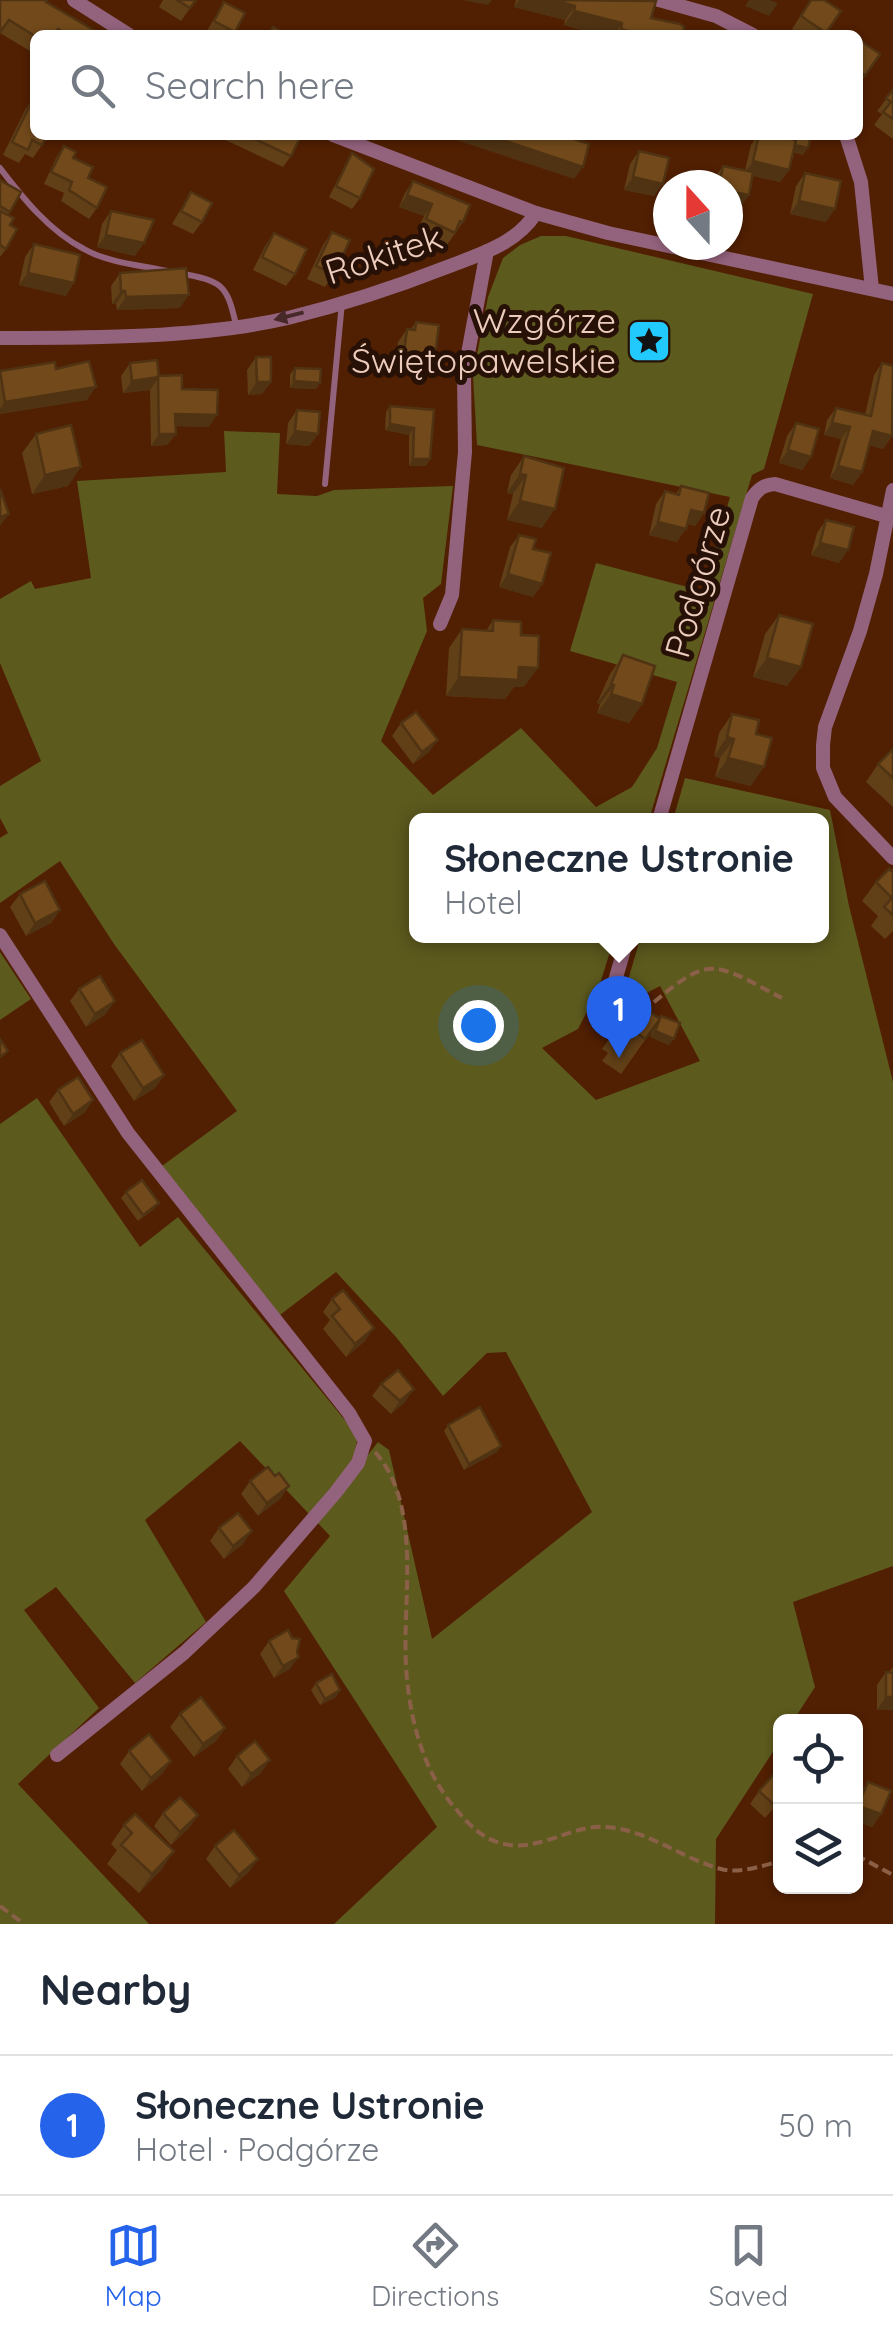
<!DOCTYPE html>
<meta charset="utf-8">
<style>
:root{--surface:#fff;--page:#f6f6f7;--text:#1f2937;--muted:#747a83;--line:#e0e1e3;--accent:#2563eb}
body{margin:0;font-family:Quicksand,sans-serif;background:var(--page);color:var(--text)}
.controls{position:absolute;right:30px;bottom:30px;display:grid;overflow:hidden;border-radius:15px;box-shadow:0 2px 8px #0004}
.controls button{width:90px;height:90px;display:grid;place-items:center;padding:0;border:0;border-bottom:2px solid var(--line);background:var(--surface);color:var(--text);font:50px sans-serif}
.compass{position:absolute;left:653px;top:170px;width:90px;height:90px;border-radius:50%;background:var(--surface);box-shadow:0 2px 8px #0004;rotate:339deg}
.you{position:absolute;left:478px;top:1025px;width:35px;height:35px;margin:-25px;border:8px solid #fff;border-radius:50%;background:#1a73e8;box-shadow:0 0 0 15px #1a73e833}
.badge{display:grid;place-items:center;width:65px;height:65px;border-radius:50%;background:var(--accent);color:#fff;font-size:32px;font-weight:700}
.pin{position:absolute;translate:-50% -82px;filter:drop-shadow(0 2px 5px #0008)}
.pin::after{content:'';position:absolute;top:52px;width:35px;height:30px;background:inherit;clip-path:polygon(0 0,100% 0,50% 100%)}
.popup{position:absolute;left:409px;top:813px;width:420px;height:130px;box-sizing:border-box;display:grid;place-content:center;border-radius:15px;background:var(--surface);filter:drop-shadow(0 2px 8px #0005);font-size:32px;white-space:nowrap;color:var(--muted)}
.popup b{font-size:38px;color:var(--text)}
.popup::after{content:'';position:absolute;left:50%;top:100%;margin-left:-20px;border:20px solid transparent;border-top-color:var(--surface)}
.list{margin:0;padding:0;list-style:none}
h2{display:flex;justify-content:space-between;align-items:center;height:130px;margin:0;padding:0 40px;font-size:42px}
h2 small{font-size:32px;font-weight:400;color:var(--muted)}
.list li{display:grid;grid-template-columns:65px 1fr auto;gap:30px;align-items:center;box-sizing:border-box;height:140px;padding:0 40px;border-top:2px solid var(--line)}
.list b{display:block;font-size:38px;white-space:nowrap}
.list p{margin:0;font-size:32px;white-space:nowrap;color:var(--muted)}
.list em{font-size:32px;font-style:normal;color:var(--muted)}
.icon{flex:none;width:55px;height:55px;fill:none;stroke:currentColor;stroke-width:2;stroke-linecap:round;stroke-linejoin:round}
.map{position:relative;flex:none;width:893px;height:1924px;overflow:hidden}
.search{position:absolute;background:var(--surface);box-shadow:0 2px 8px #0004;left:30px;right:30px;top:30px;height:110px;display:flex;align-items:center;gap:25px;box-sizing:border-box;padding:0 35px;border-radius:15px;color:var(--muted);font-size:38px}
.sheet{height:270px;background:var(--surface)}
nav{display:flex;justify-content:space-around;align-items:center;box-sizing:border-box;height:140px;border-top:2px solid var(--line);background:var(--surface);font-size:28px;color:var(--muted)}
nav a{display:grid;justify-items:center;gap:5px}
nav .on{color:var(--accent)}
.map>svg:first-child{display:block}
</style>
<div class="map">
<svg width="893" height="1924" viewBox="0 0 893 1924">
<rect width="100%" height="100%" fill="#511f02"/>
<!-- green -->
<g fill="#5d5a1e">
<path d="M541 236H566L813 294 764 469 752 475 649 820H416V936H615L598 990 578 1029 542 1048 596 1100 700 1061 660 986 620 1007 641 936H822V820H673L685 778 830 810 849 906 893 1082V1566L793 1602 815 1687 793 1721 780 1722V1741L716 1839 715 1924H334L437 1827 284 1591 330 1536 316 1521 378 1442 389 1450 432 1639 592 1512 506 1352 487 1353 443 1396 396 1337 336 1272 280 1315 162 1166 237 1111 114 944 60 861 0 903V838L8 833 0 818V786L41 761 0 663V599L31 581 35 589 91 578 77 481 226 472 224 431 280 433 277 494 317 496 334 490 453 486 441 584 423 598 427 631 381 741 433 795 521 728 596 807 632 787 657 748 677 682 570 651 596 563 703 591 730 497 477 445 473 376 488 297 503 258 520 245Z"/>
<path d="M0 952 31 999 0 1020Z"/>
<path d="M37 1098 140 1247 178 1217 358 1436 353 1461 309 1514 240 1441 145 1520 206 1622 135 1683 56 1587 24 1610 99 1708 18 1784 149 1924H0V1124Z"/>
</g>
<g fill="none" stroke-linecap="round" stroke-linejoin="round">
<!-- path -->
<g stroke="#8b6048" stroke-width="4" stroke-dasharray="10 5" stroke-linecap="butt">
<path d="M642 1011C662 998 691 965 717 969 738 972 763 989 782 998"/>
<path d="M375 1452C423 1506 402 1600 406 1666 409 1716 422 1770 455 1808 470 1826 485 1842 510 1845 543 1849 575 1824 607 1827 651 1831 680 1858 721 1869 739 1874 762 1866 780 1861"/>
<path d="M856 1855 893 1875"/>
<path d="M0 1906 24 1924"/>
</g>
<!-- lane -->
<g stroke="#93627c" stroke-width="6">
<path d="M0 168C23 198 49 231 84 249 109 263 140 265 167 271"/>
<path d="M179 273C221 281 227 283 236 325"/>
<path d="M325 484 342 302"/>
</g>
<!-- street -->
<g stroke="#93627c" stroke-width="14">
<path d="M74 0 129 35"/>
<path d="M659 0 716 16 753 35"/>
<path d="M333 135 536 213 608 233 893 294"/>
<path d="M846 135 861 182 872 289"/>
<path d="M0 338C89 338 202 338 288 318 341 305 396 287 447 267 481 254 516 244 536 213"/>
<path d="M893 490 876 574 860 631 825 727 823 745V768L835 797 893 858"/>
<path d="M440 624 452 595 465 452 464 375 487 251"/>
<path d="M659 820 752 498C759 488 764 485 775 484L886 516"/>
<path d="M0 935 128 1133 349 1413 365 1441 358 1463 336 1492 254 1587 184 1653 57 1755"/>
<path d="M619 1021 609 1013 608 1005 628 936"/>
</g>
</g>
<!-- wall -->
<g fill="#613f17">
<path d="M0 0 46 2 102 35H35V54L0 33Z"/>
<path d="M163 0H196L181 21 159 7Z"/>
<path d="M516 0H650L651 18 683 33 694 35H600L564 25 565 20 514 7Z"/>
<path d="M811 0 841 11 825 35H801L792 29Z"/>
<path d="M224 2 245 13 233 35 205 34Z"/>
<path d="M858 39 880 54 858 86Z"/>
<path d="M893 90V139L874 125 882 114 877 111Z"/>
<path d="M34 97 42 145 33 158 25 154 19 163 3 155 25 110Z"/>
<path d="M220 135H300L291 156 283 167 219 137Z"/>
<path d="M758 135H775L790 138 791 135H811L803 155 793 152 789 170 780 182 753 176 740 208 728 185H713L714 178 723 166 745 170 751 145Z"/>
<path d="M64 146 88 178 97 208 89 219 61 201 64 193 44 184 56 158Z"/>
<path d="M639 151 654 196 624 190 630 164Z"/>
<path d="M352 153 360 198 352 209 329 197 345 165Z"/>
<path d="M805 173 826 222 790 214 796 186Z"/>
<path d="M0 180 21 192 8 215 10 225 6 249 0 257Z"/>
<path d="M413 181 463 222 447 245 417 231 424 216 399 207 405 193Z"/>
<path d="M191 192 202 222 193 234 172 224Z"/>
<path d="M111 211 135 256 97 247 102 224Z"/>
<path d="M332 232 334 274 325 287 307 279 323 245Z"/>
<path d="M274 233 295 274 286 286 253 270 265 246Z"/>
<path d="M34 244 66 296 19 285 25 257Z"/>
<path d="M120 273 180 308 117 310 116 304H112L111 286Z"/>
<path d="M416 322 425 377 394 373 398 342 407 329H411Z"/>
<path d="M256 357 271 382 262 394 248 395 247 370Z"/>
<path d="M130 363 159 376 182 389 209 427 175 426 176 434 167 445 151 446 150 390 123 393 121 376Z"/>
<path d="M882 363 892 436 883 449 869 445 862 472 853 485 830 478 841 439 824 435 827 420 836 408 865 415 874 375Z"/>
<path d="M295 368 320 383 316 389 290 388V374Z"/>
<path d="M56 369 87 400 0 414V371Z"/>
<path d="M390 406 434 410 430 459 426 466H409V435L385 430 386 412Z"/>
<path d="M297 410 318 434 309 446 286 444 288 423Z"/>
<path d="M796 423 811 457 802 470 779 463 787 436Z"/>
<path d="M36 434 68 486 32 494 22 453Z"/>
<path d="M524 456 542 528 507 520 513 494 507 493 511 475Z"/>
<path d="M681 486 704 513 695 526 687 524 677 542 649 535 656 504 665 491 676 494Z"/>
<path d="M826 520 839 563 811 555 817 533Z"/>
<path d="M519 535 533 549 542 584 533 597 499 587 510 547Z"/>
<path d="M779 615 801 667 787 686 753 677 765 634Z"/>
<path d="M493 620 521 635 524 687H514L505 699 446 696 449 648 462 629 486 631Z"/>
<path d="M623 655 642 704 629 723 597 713 600 704 597 703 610 674Z"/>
<path d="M732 714 751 786 715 777 720 758 714 756 719 733Z"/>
<path d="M401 723 429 752 413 764 392 736Z"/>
<path d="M893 749V807L866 782 878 764Z"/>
<path d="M893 870V931L885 939 871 926 878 916 862 901 876 882Z"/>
<path d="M20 894 60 910 51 923 26 936 10 907Z"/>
<path d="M79 989 106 1014 86 1027 70 1001Z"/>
<path d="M636 1001 659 1019 669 1045 650 1037 655 1026 621 1074 602 1061 608 1053 602 1049Z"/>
<path d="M120 1053 164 1075 155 1088 134 1101 111 1066Z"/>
<path d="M58 1090 93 1100 84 1113 64 1126 49 1102Z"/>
<path d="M126 1192 154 1209 138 1221 121 1198Z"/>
<path d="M332 1299 365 1341 346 1357 323 1329 330 1320 323 1312Z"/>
<path d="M381 1384 405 1402 391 1414 372 1396Z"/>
<path d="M448 1425 497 1452 464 1470 444 1431Z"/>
<path d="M275 1476 289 1486 280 1499 258 1516 241 1494 250 1481Z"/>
<path d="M219 1528 243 1544 224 1559 210 1541Z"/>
<path d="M269 1641 290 1669 274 1678 260 1654Z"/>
<path d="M893 1667V1710H877V1685L886 1672H889Z"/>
<path d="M316 1683 340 1690 336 1697 320 1705 311 1690Z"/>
<path d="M180 1714 225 1728 216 1741 194 1757 170 1727Z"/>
<path d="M129 1751 171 1761 162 1774 142 1791 120 1764Z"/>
<path d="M237 1756 261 1773 242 1787 228 1769Z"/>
<path d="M780 1778V1801L765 1818 750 1804 759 1791Z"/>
<path d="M868 1782 881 1814 872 1827 856 1821V1803L859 1795Z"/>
<path d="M163 1813 198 1815 189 1828 171 1845 154 1826Z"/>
<path d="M124 1825 174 1851 161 1870 139 1893 107 1864 117 1850 111 1844Z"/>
<path d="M215 1846 249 1872 230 1888 206 1859Z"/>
</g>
<!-- shaded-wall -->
<g fill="#4f3313">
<path d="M462 0H492L488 5Z"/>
<path d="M519 0H553L575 6 565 20 514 7Z"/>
<path d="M749 0H770L778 3 769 16 745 6Z"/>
<path d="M574 11 622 23 614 35H600L564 25Z"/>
<path d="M621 29 642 35H616Z"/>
<path d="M441 135H488L583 167 574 179Z"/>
<path d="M792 145 808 148 803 155 787 151Z"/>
<path d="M753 161 789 170 780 182 744 174Z"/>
<path d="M633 177 663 184 654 196 624 190Z"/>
<path d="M728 191 749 195 740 208 728 206Z"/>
<path d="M407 195 432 204 424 216 399 207Z"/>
<path d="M799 201 835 209 826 222 790 214Z"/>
<path d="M106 235 144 243 135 256 97 247Z"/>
<path d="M28 273 74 283 66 296 19 285Z"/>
<path d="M121 291H125L116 304H112Z"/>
<path d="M189 295 180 308 117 310 126 297Z"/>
<path d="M403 361 434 364 425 377 394 373Z"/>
<path d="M159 377 150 390 123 393 132 381Z"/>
<path d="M294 381 320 383 316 389 290 388Z"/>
<path d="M257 382H271L262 394 248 395Z"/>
<path d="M96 387 87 400 0 414V409L5 402Z"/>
<path d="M175 414 217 415 209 427 167 426Z"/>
<path d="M832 423 850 427 841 439 824 435Z"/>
<path d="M390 424 414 428 409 435 385 430Z"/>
<path d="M295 431 318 434 309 446 286 444Z"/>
<path d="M873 431 892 436 883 449 865 444Z"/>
<path d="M159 434H176L167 445 151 446Z"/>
<path d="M788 450 811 457 802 470 779 463Z"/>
<path d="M413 459H430L426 466H409Z"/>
<path d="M838 466 862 472 853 485 830 478Z"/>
<path d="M81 467 68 486 32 494 45 475Z"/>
<path d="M520 474 526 475 513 494 507 493Z"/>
<path d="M520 501 555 509 542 528 507 520Z"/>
<path d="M691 510 704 513 695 526 682 522Z"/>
<path d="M9 514 0 526V517Z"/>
<path d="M658 522 686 529 677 542 649 535Z"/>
<path d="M820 543 848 550 839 563 811 555Z"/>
<path d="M508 574 542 584 533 597 499 587Z"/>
<path d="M767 658 801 667 787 686 753 677Z"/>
<path d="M519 667 538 668 524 687H514L505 699 446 696 459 677Z"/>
<path d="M611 684 614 685 600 704 597 703Z"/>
<path d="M611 694 642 704 629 723 597 713Z"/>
<path d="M727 737 734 739 720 758 714 756Z"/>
<path d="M438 740 429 752 413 764 422 752Z"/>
<path d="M728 758 764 767 751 786 715 777Z"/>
<path d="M60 910 51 923 26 936 35 923Z"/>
<path d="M115 1001 106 1014 86 1027 95 1014Z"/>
<path d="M655 1031 674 1039 669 1045 650 1037Z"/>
<path d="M164 1075 155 1088 134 1101 143 1088Z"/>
<path d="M93 1100 84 1113 64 1126 73 1114Z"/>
<path d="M159 1203 154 1209 138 1221 143 1215Z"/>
<path d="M374 1328 365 1341 346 1357 355 1344Z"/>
<path d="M414 1389 405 1402 391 1414 400 1401Z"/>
<path d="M501 1446 497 1452 464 1470 469 1464Z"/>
<path d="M289 1486 280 1499 258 1516 267 1503Z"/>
<path d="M252 1531 243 1544 224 1559 233 1546Z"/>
<path d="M299 1657 290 1669 274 1678 283 1666Z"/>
<path d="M340 1690 336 1697 320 1705 325 1699Z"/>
<path d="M886 1697H893V1710H877Z"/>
<path d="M225 1728 216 1741 194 1757 203 1744Z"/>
<path d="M270 1760 261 1773 242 1787 251 1774Z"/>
<path d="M171 1761 162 1774 142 1791 151 1778Z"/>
<path d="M858 1806 881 1814 872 1827 856 1821V1810Z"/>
<path d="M198 1815 189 1828 171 1845 180 1832Z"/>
<path d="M174 1851 161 1870 139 1893 152 1874Z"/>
<path d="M258 1859 249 1872 230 1888 239 1875Z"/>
</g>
<!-- building -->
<g fill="#71491b" stroke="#4f3313" stroke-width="2.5">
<path d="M0 0H47L46 2 102 35H68L58 29 54 35 35 36 9 20 0 32Z"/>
<path d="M177 0H196L190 8Z"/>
<path d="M553 0 656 1 651 18 680 24 684 27 683 33 694 35H642L621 29 622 23 574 11 575 6Z"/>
<path d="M811 0H824L841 11 826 33 801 16Z"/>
<path d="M224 2 245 13 235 32 214 21Z"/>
<path d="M273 27 289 35H268Z"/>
<path d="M858 39 880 54 865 76 858 70Z"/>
<path d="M893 90V119L883 112 891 102 886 98Z"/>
<path d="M34 97 35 135H47L42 145 32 140 28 150 12 142Z"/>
<path d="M246 135H300L301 136 291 156Z"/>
<path d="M488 135H561L589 144 583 167Z"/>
<path d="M759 135H775L796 140 789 170 753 161Z"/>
<path d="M794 135H811L808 148 795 145 796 140 793 139Z"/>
<path d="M64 146 76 152 73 158 93 167 88 178 107 187 97 208 69 190 72 182 51 172Z"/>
<path d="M639 151 669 158 663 184 633 177Z"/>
<path d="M352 153 374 169 360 198 336 186Z"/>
<path d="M723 166 753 172 749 195 728 191V185H719Z"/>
<path d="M805 173 841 181 835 209 799 201Z"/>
<path d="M0 180 21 192 10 212 0 206Z"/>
<path d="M413 181 470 205 463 222 460 221 455 233 426 219 432 204 407 195Z"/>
<path d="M191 192 212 203 202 222 181 211Z"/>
<path d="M0 211 14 218 10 225 17 229 6 249 0 245Z"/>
<path d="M111 211 154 220 144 243 106 235Z"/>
<path d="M332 232 350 240 334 274 316 266Z"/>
<path d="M274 233 307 249 295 274 262 257Z"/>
<path d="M34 244 80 255 74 283 28 273Z"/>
<path d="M186 268 189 295 126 297 125 291H121L120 273Z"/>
<path d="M416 322 439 325 434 364 403 361 407 329 415 330Z"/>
<path d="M256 357H271V382H257Z"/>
<path d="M157 360 159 377 132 381 130 363Z"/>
<path d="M89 361 96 387 5 402 0 371 55 362 56 369Z"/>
<path d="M882 363 893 366 892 436 873 431 862 472 838 466 850 427 832 423 836 408 871 416Z"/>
<path d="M295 368 321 369 320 383 294 381Z"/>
<path d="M182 375V389L218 390 217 415 175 414 176 434H159L158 376Z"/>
<path d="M390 406 434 410 430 459H413L414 428 390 424Z"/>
<path d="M297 410 320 412 318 434 295 431Z"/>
<path d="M796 423 819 429 811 457 788 450Z"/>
<path d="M71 425 81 467 45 475 36 434Z"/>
<path d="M524 456 564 468 555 509 520 501 526 475 520 474Z"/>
<path d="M681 486 709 493 704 513 691 510 686 529 658 522 665 491 679 495Z"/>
<path d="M0 489 9 514 0 517Z"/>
<path d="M826 520 854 527 848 550 820 543Z"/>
<path d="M519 535 536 539 533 549 551 553 542 584 508 574Z"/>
<path d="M779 615 813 624 801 667 767 658Z"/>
<path d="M493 620 521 622V635L539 636 538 668 519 667 518 680 459 677 462 629 493 631Z"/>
<path d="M623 655 655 666 642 704 611 694 614 685 611 684Z"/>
<path d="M416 712 438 740 422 752 401 723Z"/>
<path d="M732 714 759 720 756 734 772 738 764 767 728 758 734 739 727 737Z"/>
<path d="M893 749V778L878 764Z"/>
<path d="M889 869 891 871 893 870V915L884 907 892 898 876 882Z"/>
<path d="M45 881 60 910 35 923 20 894Z"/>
<path d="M100 976 115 1001 95 1014 79 989Z"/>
<path d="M636 1001 660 1019 645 1039 627 1025 632 1018 627 1014Z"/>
<path d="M661 1016 680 1023 674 1039 655 1031Z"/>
<path d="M0 1039 8 1051 0 1057Z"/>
<path d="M142 1040 164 1075 143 1088 120 1053Z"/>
<path d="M78 1077 93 1100 73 1114 58 1090Z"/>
<path d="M142 1180 159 1203 143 1215 126 1192Z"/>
<path d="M343 1290 374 1328 355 1344 332 1316 340 1309 332 1299Z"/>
<path d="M398 1370 414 1389 400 1401 381 1384Z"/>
<path d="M480 1407 501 1446 469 1464 448 1425Z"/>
<path d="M268 1467 275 1476 279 1473 289 1486 267 1503 250 1481Z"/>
<path d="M238 1513 252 1531 233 1546 219 1528Z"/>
<path d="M288 1630 292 1638 300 1639 297 1652 299 1657 283 1666 269 1641Z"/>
<path d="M886 1672 893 1673V1697H886Z"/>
<path d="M332 1674 340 1690 325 1699 316 1683Z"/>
<path d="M201 1697 225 1728 203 1744 180 1714Z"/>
<path d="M149 1734 171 1761 151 1778 129 1751Z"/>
<path d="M255 1741 270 1760 251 1774 237 1756Z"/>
<path d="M775 1773 780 1778V1798L774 1805 759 1791Z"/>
<path d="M868 1782 891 1791 881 1814 858 1806Z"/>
<path d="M180 1797 198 1815 180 1832 163 1813Z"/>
<path d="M135 1814 174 1851 152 1874 121 1845 132 1833 124 1825Z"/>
<path d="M234 1830 258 1859 239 1875 215 1846Z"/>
</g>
<!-- one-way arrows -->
<defs><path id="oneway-solid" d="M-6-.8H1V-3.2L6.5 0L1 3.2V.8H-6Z" transform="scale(2.5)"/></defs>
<use fill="#472929" href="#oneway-solid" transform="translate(289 316) rotate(166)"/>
<!-- icons -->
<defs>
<g id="sight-square" transform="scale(2.25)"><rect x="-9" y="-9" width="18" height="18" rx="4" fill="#21c9fd" stroke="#271106"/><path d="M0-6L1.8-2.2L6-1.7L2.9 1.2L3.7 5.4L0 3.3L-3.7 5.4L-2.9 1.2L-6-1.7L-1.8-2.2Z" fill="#111"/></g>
</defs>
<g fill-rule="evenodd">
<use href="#sight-square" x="649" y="341"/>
</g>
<g text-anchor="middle" stroke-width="10" stroke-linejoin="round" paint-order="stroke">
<!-- street labels -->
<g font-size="35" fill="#ecccbd" stroke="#271106">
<text transform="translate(384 255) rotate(-18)" y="12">Rokitek</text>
<text transform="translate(698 582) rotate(-74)" y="12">Podgórze</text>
</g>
<!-- poi labels -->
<g font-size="35" fill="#ecccbd" stroke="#271106" text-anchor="end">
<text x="616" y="333">Wzgórze<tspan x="616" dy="40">Świętopawelskie</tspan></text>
</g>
</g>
</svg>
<div class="controls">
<button><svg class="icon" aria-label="locate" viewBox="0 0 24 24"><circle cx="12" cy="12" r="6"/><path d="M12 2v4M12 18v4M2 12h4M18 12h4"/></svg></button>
<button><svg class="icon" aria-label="layers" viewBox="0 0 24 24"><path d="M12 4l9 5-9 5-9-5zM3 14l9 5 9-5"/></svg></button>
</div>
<svg class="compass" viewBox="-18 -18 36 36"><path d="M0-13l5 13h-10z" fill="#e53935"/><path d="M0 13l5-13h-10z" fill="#747a83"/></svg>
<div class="you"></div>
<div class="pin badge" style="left:619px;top:1058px">1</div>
<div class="popup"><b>Słoneczne Ustronie</b>Hotel</div>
<div class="search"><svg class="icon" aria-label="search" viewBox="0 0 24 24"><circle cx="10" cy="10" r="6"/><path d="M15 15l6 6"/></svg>Search here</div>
</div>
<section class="sheet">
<h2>Nearby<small></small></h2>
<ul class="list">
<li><span class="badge">1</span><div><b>Słoneczne Ustronie</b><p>Hotel · Podgórze</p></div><em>50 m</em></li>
</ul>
</section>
<nav>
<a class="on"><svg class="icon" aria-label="map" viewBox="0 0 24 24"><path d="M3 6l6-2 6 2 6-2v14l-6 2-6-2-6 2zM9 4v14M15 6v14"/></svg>Map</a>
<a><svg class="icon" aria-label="directions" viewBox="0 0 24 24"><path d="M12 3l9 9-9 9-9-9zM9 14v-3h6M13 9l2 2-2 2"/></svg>Directions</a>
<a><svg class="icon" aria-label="saved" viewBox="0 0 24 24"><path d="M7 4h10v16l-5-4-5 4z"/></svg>Saved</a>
</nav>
